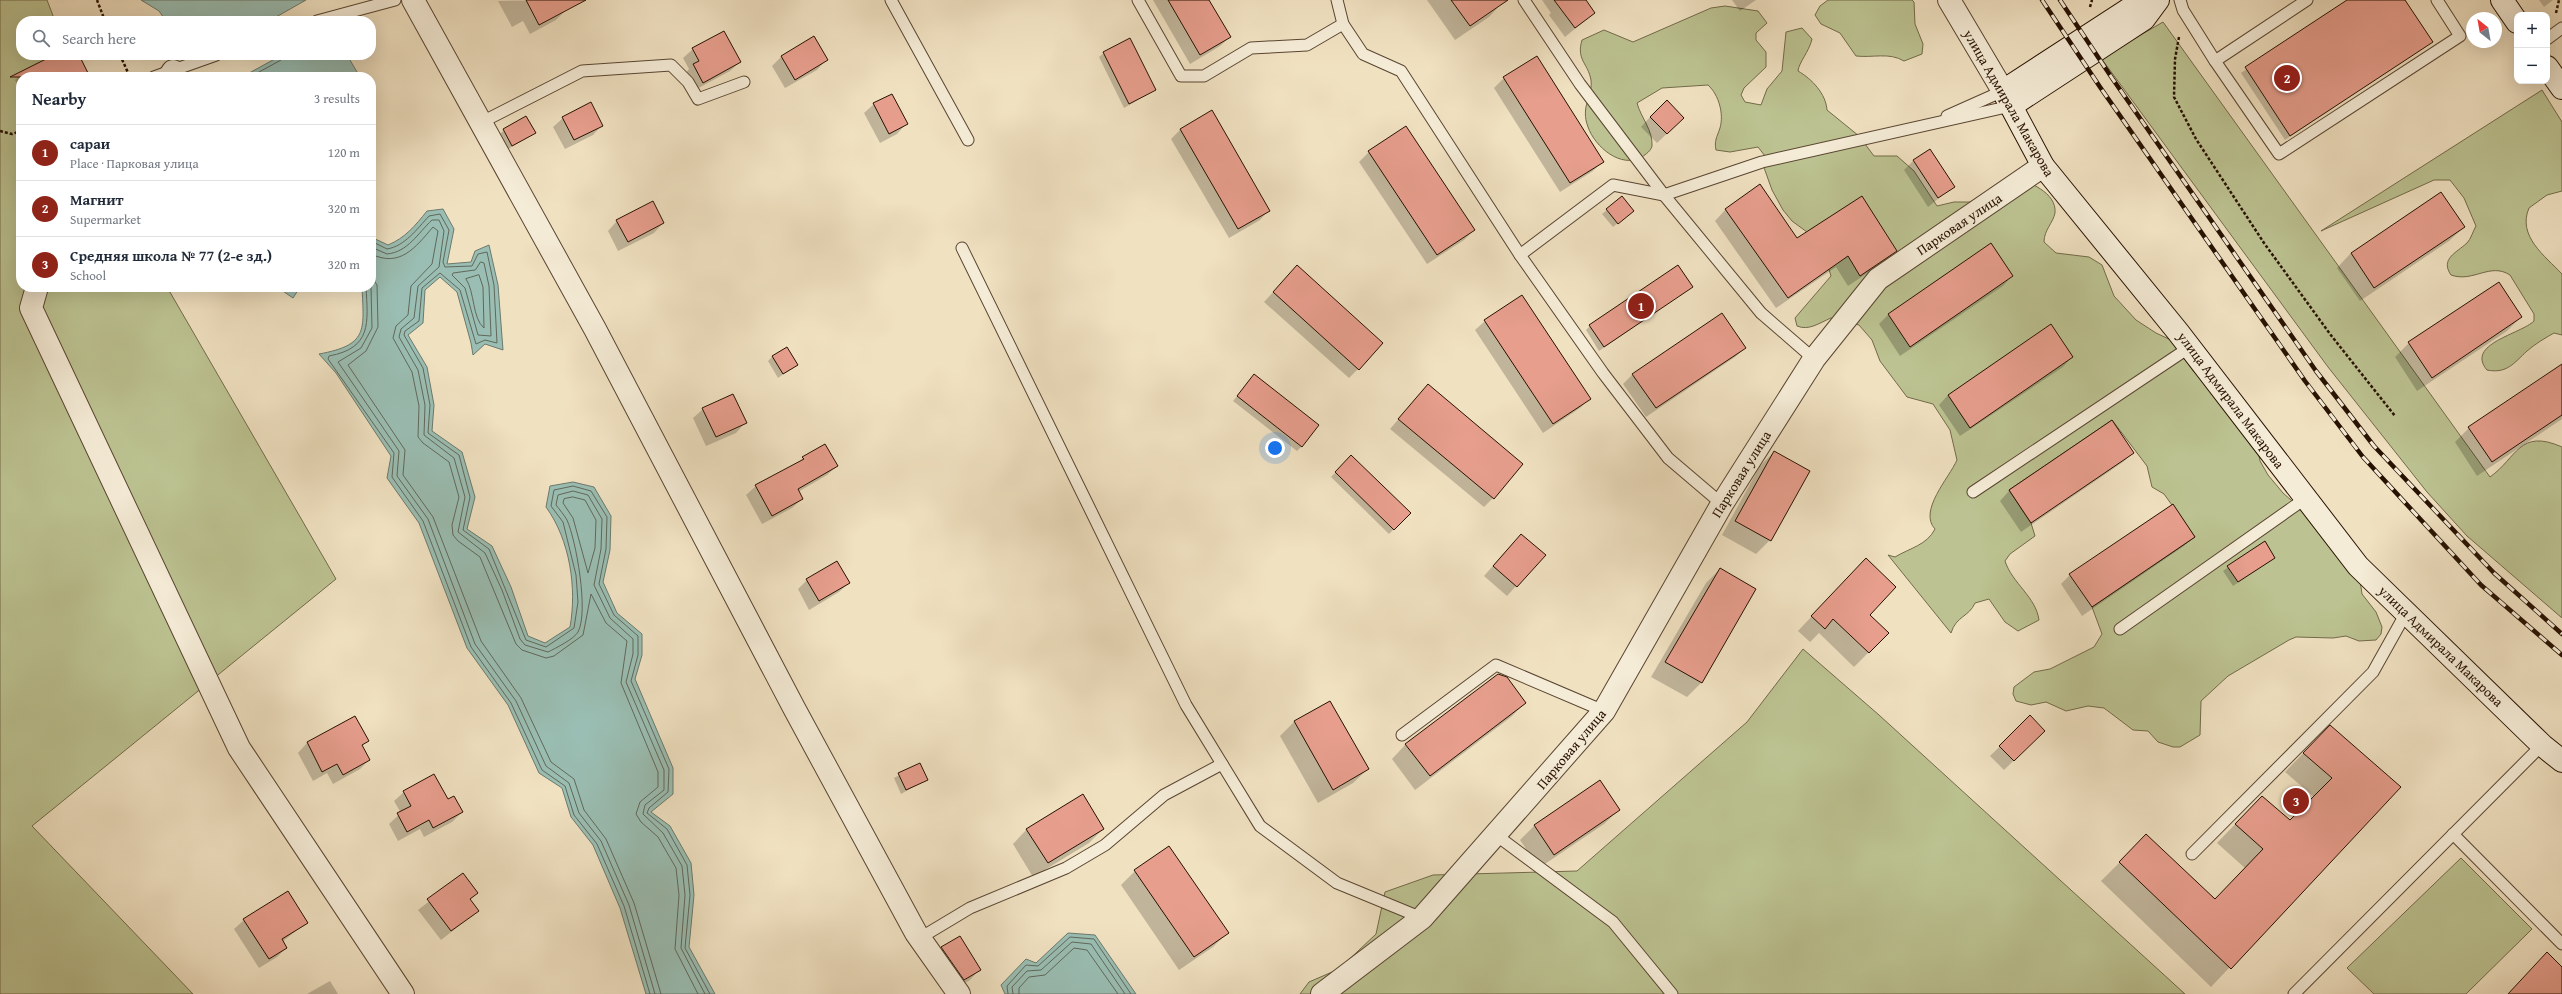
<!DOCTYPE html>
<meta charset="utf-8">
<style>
:root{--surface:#fff;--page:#f6f6f7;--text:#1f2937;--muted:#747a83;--line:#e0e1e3;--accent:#8f2418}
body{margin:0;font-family:"Gentium Book Plus",serif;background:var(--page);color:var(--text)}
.controls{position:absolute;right:12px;top:12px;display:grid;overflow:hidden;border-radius:8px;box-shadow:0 4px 16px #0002}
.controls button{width:36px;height:36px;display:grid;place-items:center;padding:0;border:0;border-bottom:1px solid var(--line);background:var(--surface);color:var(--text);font:20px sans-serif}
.compass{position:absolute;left:2466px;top:12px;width:36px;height:36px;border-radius:50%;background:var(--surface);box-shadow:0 4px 16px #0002;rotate:329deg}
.you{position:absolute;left:1275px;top:448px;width:14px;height:14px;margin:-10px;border:3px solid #fff;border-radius:50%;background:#1a73e8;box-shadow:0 0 0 6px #1a73e833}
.badge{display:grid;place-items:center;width:26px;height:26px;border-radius:50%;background:var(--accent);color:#fff;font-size:13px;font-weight:700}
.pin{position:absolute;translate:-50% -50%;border:2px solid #fff;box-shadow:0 1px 4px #0006}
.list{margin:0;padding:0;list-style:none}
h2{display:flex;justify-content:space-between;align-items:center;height:52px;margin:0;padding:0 16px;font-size:17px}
h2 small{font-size:13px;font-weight:400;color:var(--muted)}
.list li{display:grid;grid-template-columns:26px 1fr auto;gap:12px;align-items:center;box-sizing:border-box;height:56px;padding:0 16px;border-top:1px solid var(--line)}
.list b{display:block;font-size:15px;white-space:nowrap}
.list p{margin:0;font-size:13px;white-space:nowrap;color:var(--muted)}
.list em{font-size:13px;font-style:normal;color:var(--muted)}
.icon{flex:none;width:22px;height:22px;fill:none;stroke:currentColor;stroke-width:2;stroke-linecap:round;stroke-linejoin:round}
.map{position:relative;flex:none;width:2562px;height:994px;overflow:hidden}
.search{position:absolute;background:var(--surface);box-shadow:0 4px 16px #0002;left:16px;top:16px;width:360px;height:44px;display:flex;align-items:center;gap:10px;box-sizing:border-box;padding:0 14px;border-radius:16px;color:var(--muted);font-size:15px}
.panel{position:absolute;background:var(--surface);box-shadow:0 4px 16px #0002;left:16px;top:72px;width:360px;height:220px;border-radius:16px}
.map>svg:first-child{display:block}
</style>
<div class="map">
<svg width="2562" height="994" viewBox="0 0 2562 994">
<rect width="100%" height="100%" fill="#f0e1c1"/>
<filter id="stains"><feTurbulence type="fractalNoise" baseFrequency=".005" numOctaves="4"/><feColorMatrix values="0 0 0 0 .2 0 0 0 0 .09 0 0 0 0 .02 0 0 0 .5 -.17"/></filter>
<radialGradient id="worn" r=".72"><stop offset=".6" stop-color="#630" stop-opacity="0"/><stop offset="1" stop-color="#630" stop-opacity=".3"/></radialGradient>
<!-- green -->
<g fill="#bcc291" stroke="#726a49">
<path d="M0 0H47L55 21H21V55H68L21 77V287H167L336 579 32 826 193 994H0Z"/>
<path d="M1828 0H1912L1914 2 1915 24 1923 44 1922 54 1904 61C1889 52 1873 58 1856 56L1840 33 1821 24 1815 15 1820 6Z"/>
<path d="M1725 6 1758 11 1767 23 1756 33V40L1766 52V67L1744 88 1741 95 1745 102 1761 105 1767 89 1782 71 1786 32 1802 28 1812 39C1809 52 1799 62 1798 71 1812 79 1826 94 1827 110L1859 136 1874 156H1897L1914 171 1937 206 1954 202H1970L2013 176C2028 182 2057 192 2055 213 2053 223 2044 230 2044 242L2056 253 2089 257 2102 265 2114 296 2136 320 2156 333 2171 340 2194 372 2207 383 2257 445 2260 461 2268 475 2283 493 2300 508 2360 580 2362 594 2376 612 2382 627 2381 634 2376 640 2359 641 2346 636 2333 638 2296 637 2289 640 2228 676 2201 701 2200 735 2180 747H2173L2158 742 2148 731 2133 730 2104 708 2088 706 2066 711 2046 702 2031 705 2016 701 2013 694 2014 687 2034 672 2050 669 2094 647 2102 634 2092 607 2195 537 2164 494 2152 487 2147 466 2112 420 2009 490 2031 523 2035 536 2010 554 2005 561C2012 583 2036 597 2039 620L2018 631 2005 622 1989 599 1975 603C1969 617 1956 616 1951 633L1888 555 1895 557C1910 548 1927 545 1935 529 1918 511 1949 478 1957 460L1950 430 1933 404 1907 397 1880 361 1872 340 1859 325 1831 318C1819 323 1809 331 1797 326L1795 318 1831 276 1826 260 1811 235 1792 221 1783 210 1772 190 1762 162 1765 156 1758 147 1730 152 1716 150C1714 141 1717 137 1720 128 1724 114 1719 95 1708 85L1662 88 1637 103C1641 118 1653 130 1652 146 1651 151 1646 154 1642 157 1621 169 1595 147 1588 127 1580 106 1593 96 1591 80 1588 63 1576 60 1582 40L1604 30 1633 42 1711 8Z"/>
<path d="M2163 22 2490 477C2517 458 2519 428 2562 447V618L2467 536 2427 492 2328 367 2101 58Z"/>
<path d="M2542 90 2562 122V191L2547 195 2529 208C2517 236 2545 256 2562 274V335L2554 333C2545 338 2535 344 2527 351 2514 363 2507 374 2487 370 2465 344 2521 334 2534 321V314L2510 275C2490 262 2473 283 2451 275 2440 259 2456 253 2467 243 2471 239 2473 231 2476 226L2464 198 2450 180H2434L2321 231Z"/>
<path d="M1803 649 1879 715 2185 994H1300L1309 982 1339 969 1376 934 1385 892 1433 875 1577 871 1747 722Z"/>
<path d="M2461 858 2532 929 2466 994H2374L2347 968Z"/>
</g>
<!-- water -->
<g fill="#9abeb3" stroke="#6c796c">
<path d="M141 0H306L269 21H166L159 11Z"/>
<path d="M282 55H347L360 77H242Z"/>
<path d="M443 209 454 229 447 264 471 262 475 251 489 245 498 285 503 350 485 344 473 355 471 343 457 292 440 277 425 290 423 323 408 335 427 367 434 405 432 431 462 452 475 497 467 529 492 546 511 587 528 636 545 643 570 627C577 588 570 540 546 507L550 486 573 482 594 487 611 516 610 550 603 582 617 613 642 634V655L635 679 673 768V794L651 812 670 826 691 863 694 895 689 947 715 994H646L620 908 593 845 571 817 562 788 539 773 508 705 467 648 419 523 387 478 391 456 336 373 319 354C368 345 364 331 362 287H371V237L388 245C405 238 415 226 427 211Z"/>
<path d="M277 287H300L293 298Z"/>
<path d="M1068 933 1095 935 1136 994H1005L1001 985 1026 959 1036 963Z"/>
</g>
<!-- shadow -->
<g fill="#0003">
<path d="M561 0 566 10 556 20 530 34 523 21 512 27 498 1Z"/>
<path d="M1153 0H1208L1230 37 1220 46 1190 64Z"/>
<path d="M1427 0H1501L1503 2 1489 17 1455 40Z"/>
<path d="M1542 0H1585L1594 13 1565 37 1549 15 1551 13Z"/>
<path d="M1732 0H1756L1740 11Z"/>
<path d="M2348 0H2404L2432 42 2285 140 2241 73Z"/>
<path d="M2539 0H2553L2544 7Z"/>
<path d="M693 49 740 62 730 71 693 91 684 75 689 69 683 58Z"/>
<path d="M1104 53 1155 90 1124 108 1099 57Z"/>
<path d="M56 55H78L89 77H21V91L15 80 25 71Z"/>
<path d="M782 56 826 60 817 70 785 88 772 66Z"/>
<path d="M1504 78 1602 162 1593 171 1560 192 1494 88Z"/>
<path d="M874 104 906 124 897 134 880 143 864 113Z"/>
<path d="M1212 111 1269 210 1260 220 1229 238 1171 139 1180 130Z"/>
<path d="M1650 117 1673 128 1657 143 1641 127Z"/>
<path d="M563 118 602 125 593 135 565 149 553 127Z"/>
<path d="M504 130 534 133 507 150 499 135Z"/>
<path d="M1369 152 1474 230 1464 240 1427 264 1359 162Z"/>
<path d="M1914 160 1954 186 1928 207 1904 170Z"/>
<path d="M1726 209 1797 239 1895 251 1884 262 1848 286 1836 267 1776 308 1715 221Z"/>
<path d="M1607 210 1628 215 1613 227 1602 214Z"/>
<path d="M617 221 663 223 654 233 618 251 608 231Z"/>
<path d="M2464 227 2449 241 2360 301 2337 268 2351 253Z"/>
<path d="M1990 245 2012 276 2003 286 1900 356 1879 324 1888 315Z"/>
<path d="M1288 276 1358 369 1349 378 1264 302Z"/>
<path d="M1692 287 1599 351 1586 330 1590 326Z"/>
<path d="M2521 317 2507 331 2417 391 2395 357 2409 343Z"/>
<path d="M1485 321 1589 399 1580 408 1543 433 1475 330Z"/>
<path d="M1745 348 1735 357 1646 417 1623 384 1633 374Z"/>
<path d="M773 356 796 365 778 378 768 361Z"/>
<path d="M2072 357 2063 367 1960 436 1939 405 1948 395Z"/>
<path d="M2562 373V419L2477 476 2455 442 2469 428Z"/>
<path d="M1250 380 1302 446 1297 451 1233 401Z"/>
<path d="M1428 385 1493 498 1484 507 1390 429Z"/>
<path d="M703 409 745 423 736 433 706 446 693 418Z"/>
<path d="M2112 421 2133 453 2123 462 2021 532 2000 501 2009 491Z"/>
<path d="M1774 452 1770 540 1756 554 1722 535 1760 466Z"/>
<path d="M1351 456 1410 513 1389 534 1331 477Z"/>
<path d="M803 458 837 466 827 475 798 492 802 499 792 508 762 524 746 495 756 486 797 464Z"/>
<path d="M2194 537 2184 546 2082 616 2061 584 2070 575Z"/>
<path d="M2264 542 2274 558 2233 586 2223 571Z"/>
<path d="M1512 544 1544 555 1507 596 1484 576Z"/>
<path d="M1720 569 1755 589 1701 683 1687 697 1651 677 1706 583Z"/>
<path d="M1851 574 1868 615 1888 633 1854 667 1819 633 1810 642 1798 631Z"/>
<path d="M807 580 849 583 839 592 809 610 798 589Z"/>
<path d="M1330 702 1368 769 1353 783 1318 803 1280 736 1294 722Z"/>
<path d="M1525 703 1511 717 1415 790 1392 759 1406 744Z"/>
<path d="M2030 717 2044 731 2004 770 1990 756Z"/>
<path d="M355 718 367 741 362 746 369 760 360 769 333 784 327 773 313 781 298 753 307 743Z"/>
<path d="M2330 726 2399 788 2211 987 2101 881 2128 854 2215 900 2245 868 2217 843 2243 816 2290 822 2314 797 2285 772Z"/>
<path d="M919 764 926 780 901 794 894 778Z"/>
<path d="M1599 782 1619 810 1604 824 1539 868 1520 840 1534 826Z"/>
<path d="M404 792 447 800 462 812 452 822 424 837 420 829 398 841 389 824 401 813 394 801Z"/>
<path d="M1027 829H1103L1089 843 1033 877 1013 844Z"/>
<path d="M1135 871 1227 933 1213 947 1179 970 1121 885Z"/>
<path d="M463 875 476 893 470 900 478 911 441 940 418 910Z"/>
<path d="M244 920 307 922 282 942 286 948 277 957 259 968 234 929Z"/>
<path d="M942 948 979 970 970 980 955 989 932 957Z"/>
<path d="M330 981 338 994H307Z"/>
</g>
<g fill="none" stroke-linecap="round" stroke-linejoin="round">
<!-- shore -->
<g stroke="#60685a" stroke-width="1">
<path d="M250 77 281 60 283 55"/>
<path d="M371 241 387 249C405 246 417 229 429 216L440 214 449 230 443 262 445 267 472 266 478 254 487 252 494 285 497 343 485 340 476 344 460 290 440 273 422 288 419 321 405 331 404 335 423 368 430 405 428 433 459 455 470 497 463 530 489 549 526 640 546 647 574 628 578 602 576 575 563 522 551 506 554 490 573 486 591 491 607 517 606 549 599 584 614 615 638 636V655L631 681 669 769 668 792 649 808 647 813 667 829 687 865 690 895 685 948 710 994"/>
<path d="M371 247 387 254C408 252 418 233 432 220H439L444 231 439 267 418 286 414 318 401 329 399 337 418 370 425 405 424 435 454 458 465 497 458 532 485 553 502 590 520 639 525 645 548 652C556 648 574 639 578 632 589 612 576 540 567 520 564 515 560 510 556 505L558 495 573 491 588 495 602 519 601 549 594 585 610 618 633 639V654L626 682 664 770V790L645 805 643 814 663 833 682 866 685 895 681 948 705 994"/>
<path d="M371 254C400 268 415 248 433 227L438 231 432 264 411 286 408 315 396 326 393 338 412 372 419 406 418 437 423 443 449 462 459 497 452 525 453 535 458 541 480 557 516 644 522 650 546 658 554 656 583 635 591 594 606 623 627 641 621 683 658 772V787L640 802 636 814 641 822 658 837 676 868 679 895 675 949 698 994"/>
<path d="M481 262 484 263 489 286 491 336 478 335 465 288 452 275 453 273 475 270Z"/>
<path d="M479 275 483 287 484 328C472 318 475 292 466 279Z"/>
<path d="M371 276 377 285 378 327 366 351 348 365 405 450 403 475 433 517 481 641 521 698 551 762 574 779 584 810 606 839 634 903 661 994"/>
<path d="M366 287C368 323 372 348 329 356L328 359 394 453 392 477 423 521 471 647 511 703 542 770 565 786 574 815 597 844 624 906 650 994"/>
<path d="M371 287 372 328 361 348 338 362 399 451 397 476 428 519 475 644 516 701 546 766 569 783 579 813 601 841 629 905 655 994"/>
<path d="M573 497 585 500 596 520 595 548 588 573 573 518 563 503 564 499Z"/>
<path d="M1008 994 1007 986 1026 965 1038 966 1070 937 1094 939 1131 994"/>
<path d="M1013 994 1012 987 1027 971 1041 970 1072 942 1091 944 1125 994"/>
<path d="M1019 994V988L1029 977 1045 975 1074 948 1087 950 1118 994"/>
</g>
</g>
<!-- building -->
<g fill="#e79e8d" stroke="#271101">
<path d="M526 0H586L539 25Z"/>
<path d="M1168 0H1209L1231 37 1200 55Z"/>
<path d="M1451 0H1508L1470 26Z"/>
<path d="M1554 0H1586L1595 13 1575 28Z"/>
<path d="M2347 0H2405L2433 42 2290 136 2245 67Z"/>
<path d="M724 31 741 62 703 83 693 64 699 61 692 48Z"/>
<path d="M814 36 828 60 795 80 781 56Z"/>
<path d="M1130 38 1156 90 1129 104 1103 52Z"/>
<path d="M54 55H79L90 77H10Z"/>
<path d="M1537 56 1604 162 1570 183 1503 77Z"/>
<path d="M892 94 908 124 889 134 873 103Z"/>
<path d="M1667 100 1684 118 1667 134 1650 117Z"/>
<path d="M591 102 603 126 574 140 562 117Z"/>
<path d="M1212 110 1270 211 1238 229 1180 129Z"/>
<path d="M526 116 536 133 512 146 503 129Z"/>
<path d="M1406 126 1475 230 1437 255 1368 151Z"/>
<path d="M1930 149 1955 187 1938 198 1913 160Z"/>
<path d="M1760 184 1797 238 1862 196 1897 251 1860 276 1848 256 1788 298 1725 209Z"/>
<path d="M2441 192 2465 227 2374 288 2351 253Z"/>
<path d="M1622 196 1634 211 1618 224 1606 209Z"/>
<path d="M653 201 664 223 628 242 616 220Z"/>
<path d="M1991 243 2013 276 1910 347 1888 314Z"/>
<path d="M1297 265 1383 343 1359 370 1273 292Z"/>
<path d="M1678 265 1693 287 1604 347 1589 325Z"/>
<path d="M2499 282 2522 317 2432 378 2408 342Z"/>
<path d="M1522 295 1591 399 1553 424 1484 320Z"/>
<path d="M1722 313 1746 348 1656 408 1632 374Z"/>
<path d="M2051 324 2073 357 1970 428 1948 395Z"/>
<path d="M787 347 798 365 783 374 772 356Z"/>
<path d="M2562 364V415L2492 462 2468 427Z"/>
<path d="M1254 374 1319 425 1302 447 1237 396Z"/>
<path d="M1428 384 1523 464 1494 499 1398 419Z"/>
<path d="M733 394 747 423 716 437 702 408Z"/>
<path d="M2112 420 2134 453 2031 523 2009 490Z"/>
<path d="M825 444 838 466 798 489 803 499 772 516 755 485 804 459 802 457Z"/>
<path d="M1774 451 1810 471 1771 541 1735 521Z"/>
<path d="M1351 455 1411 513 1394 530 1335 472Z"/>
<path d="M2173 504 2195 537 2092 607 2069 574Z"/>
<path d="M1521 534 1546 555 1517 587 1493 566Z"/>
<path d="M2265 541 2275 558 2238 582 2227 566Z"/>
<path d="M1866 558 1896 587 1870 615 1889 633 1869 653 1833 619 1825 629 1811 616Z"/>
<path d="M837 561 850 583 819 601 806 579Z"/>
<path d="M1720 568 1756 589 1702 683 1665 662Z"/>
<path d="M1498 674 1507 677 1526 703 1430 776 1405 744Z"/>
<path d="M1330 701 1369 769 1333 790 1294 721Z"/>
<path d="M2030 715 2045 731 2014 761 1999 746Z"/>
<path d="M355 716 369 741 362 745 370 760 343 775 337 764 322 772 307 742Z"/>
<path d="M2330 725 2401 787 2231 969 2119 862 2146 834 2215 899 2263 849 2235 824 2262 796 2290 820 2332 778 2303 753Z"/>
<path d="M920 763 928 780 906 790 898 773Z"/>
<path d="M434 774 448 799 454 796 463 812 433 828 429 820 407 832 397 813 411 806 403 791Z"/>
<path d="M1600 780 1620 810 1554 855 1534 825Z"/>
<path d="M1083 794 1104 829 1048 863 1026 829Z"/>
<path d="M1169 846 1229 933 1194 957 1134 870Z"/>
<path d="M463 873 478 893 470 899 479 911 451 931 427 899Z"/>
<path d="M288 891 308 923 282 939 287 948 269 959 243 919Z"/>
<path d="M960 936 981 970 964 980 941 947Z"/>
<path d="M2547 952 2562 967V994H2508Z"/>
</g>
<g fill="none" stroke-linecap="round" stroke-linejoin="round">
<!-- lane casing -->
<g stroke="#594531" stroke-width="13">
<g id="lane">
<path d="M891 0 968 140"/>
<path d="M1138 0 1181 76H1204L1251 48 1307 45 1343 24 1337 0"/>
<path d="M1524 0 1580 84 1664 195 1761 313 1814 359"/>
<path d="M2180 0 2183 10 2215 61 2279 154 2460 36 2437 0"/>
<path d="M317 21 395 0"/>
<path d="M1343 24 1363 54 1401 71 1520 255 1603 373 1668 458 1722 504"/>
<path d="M2547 39 2562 28"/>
<path d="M2215 61 2307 0"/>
<path d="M154 77 216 55"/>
<path d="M1947 116 2003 91"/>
<path d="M482 122 582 71 671 65 688 82 698 99 744 82"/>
<path d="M962 248 1186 705 1260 826 1337 883 1422 918"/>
<path d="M1520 255 1613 185 1664 195 1762 162 2011 106"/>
<path d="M1973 492 2190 347"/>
<path d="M2120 629 2306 498"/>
<path d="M1402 735 1496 665 1604 711"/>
<path d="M2453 834 2562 944"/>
<path d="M1496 835 1613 922 1672 994"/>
<path d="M2192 854 2373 672 2406 613"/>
<path d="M920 938 970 908 1066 868 1105 845 1164 795 1222 764"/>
<path d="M2294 994 2542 745"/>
</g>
</g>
<!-- street casing -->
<g stroke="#594531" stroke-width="24">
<g id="street">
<path d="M413 0 595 329 794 708 916 933 959 994"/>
<path d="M1949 0 2003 91"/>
<path d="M169 77 173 71"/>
<path d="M37 287 31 308 239 748 403 994"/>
<path d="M1322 994 1422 918 1604 711 1722 504 1814 359 1878 279 2043 166"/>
</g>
</g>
<!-- secondary casing -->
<g stroke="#271101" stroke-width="24">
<g id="secondary">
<path d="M2143 0 2003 91 2043 166 2178 332 2358 566 2542 745 2562 761"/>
<path d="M2502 0 2517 22"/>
<path d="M2547 67 2562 88"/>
<path d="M2011 106 2144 19 2158 0"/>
</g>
</g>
<!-- path -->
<g stroke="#271101" stroke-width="2.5" stroke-dasharray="3 2" stroke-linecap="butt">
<path d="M97 0 105 21"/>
<path d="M2090 7 2092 0"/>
<path d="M2556 13 2559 0"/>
<path d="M2179 37 2175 59 2174 97 2196 139 2264 243 2330 334 2395 416"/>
<path d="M120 55 130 77"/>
<path d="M0 131 12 134 21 131"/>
</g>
<!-- lane -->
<use href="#lane" stroke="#f5ecd7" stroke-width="11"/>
<!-- street -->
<use href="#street" stroke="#f5ecd7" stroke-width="22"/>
<!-- secondary -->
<use href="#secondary" stroke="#f5ecd7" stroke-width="22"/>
<!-- rail casing -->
<g stroke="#271101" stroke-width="4.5">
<g id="rail">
<path d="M2042 0 2100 87 2305 381 2363 457 2481 585 2562 655"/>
<path d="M2060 0 2112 78 2316 371 2374 446 2494 573 2562 634"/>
</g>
</g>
<!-- rail -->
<use href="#rail" stroke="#f5ecd7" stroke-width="3" stroke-dasharray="9" stroke-linecap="butt"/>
</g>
<g text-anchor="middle" stroke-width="3" stroke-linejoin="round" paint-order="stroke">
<!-- street labels -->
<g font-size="14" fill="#271101" stroke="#f5ecd7">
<text transform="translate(2009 103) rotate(60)" y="5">улица Адмирала Макарова</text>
<text transform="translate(1959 224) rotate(-34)" y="5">Парковая улица</text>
<text transform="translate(2231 400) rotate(53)" y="5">улица Адмирала Макарова</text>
<text transform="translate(1741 474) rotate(-58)" y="5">Парковая улица</text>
<text transform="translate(2441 646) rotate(44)" y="5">улица Адмирала Макарова</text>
<text transform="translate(1571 749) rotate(-50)" y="5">Парковая улица</text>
</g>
</g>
<rect width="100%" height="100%" filter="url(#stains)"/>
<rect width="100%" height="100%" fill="url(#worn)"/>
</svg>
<div class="controls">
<button>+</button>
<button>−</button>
</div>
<svg class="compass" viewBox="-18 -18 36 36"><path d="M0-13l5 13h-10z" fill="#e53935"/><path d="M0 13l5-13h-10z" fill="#747a83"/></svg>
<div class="you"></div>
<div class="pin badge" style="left:1641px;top:306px">1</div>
<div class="pin badge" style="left:2287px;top:78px">2</div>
<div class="pin badge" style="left:2296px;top:801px">3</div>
<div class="search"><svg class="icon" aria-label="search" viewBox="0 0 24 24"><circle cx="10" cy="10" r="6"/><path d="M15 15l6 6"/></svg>Search here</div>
<section class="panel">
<h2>Nearby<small>3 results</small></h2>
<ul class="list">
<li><span class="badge">1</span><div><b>сараи</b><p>Place · Парковая улица</p></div><em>120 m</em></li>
<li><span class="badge">2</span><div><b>Магнит</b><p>Supermarket</p></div><em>320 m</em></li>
<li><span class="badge">3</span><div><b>Средняя школа № 77 (2-е зд.)</b><p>School</p></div><em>320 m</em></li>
</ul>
</section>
</div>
